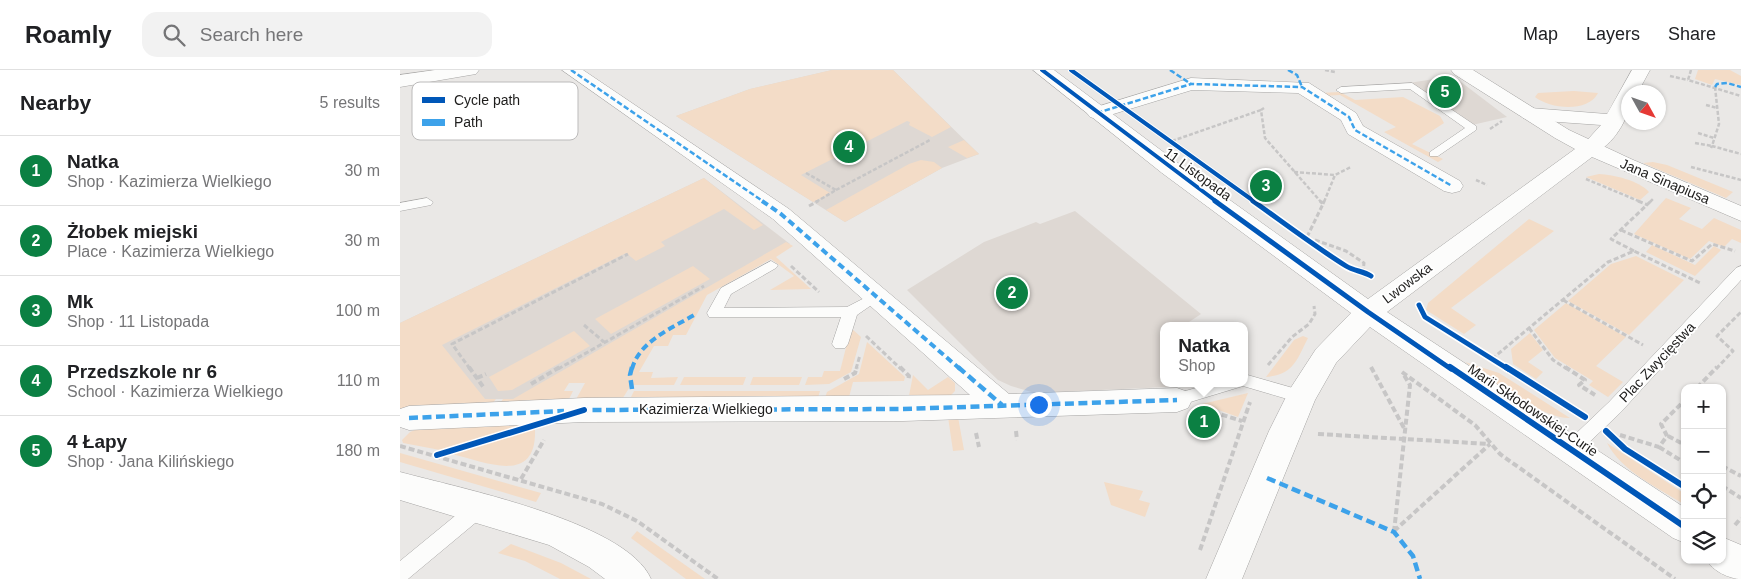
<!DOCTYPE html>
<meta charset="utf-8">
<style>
:root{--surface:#fff;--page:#f2f2f2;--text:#202124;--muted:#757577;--line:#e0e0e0;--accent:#0b8043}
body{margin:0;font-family:Arial,sans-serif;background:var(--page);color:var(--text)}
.controls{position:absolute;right:15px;bottom:15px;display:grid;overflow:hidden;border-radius:10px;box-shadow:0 1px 4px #0004}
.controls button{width:45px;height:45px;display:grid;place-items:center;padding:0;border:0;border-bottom:1px solid var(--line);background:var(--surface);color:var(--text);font:25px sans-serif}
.compass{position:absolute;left:1221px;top:15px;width:45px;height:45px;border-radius:50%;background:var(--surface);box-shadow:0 1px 4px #0004;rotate:130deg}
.you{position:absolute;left:638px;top:334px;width:18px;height:18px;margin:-12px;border:4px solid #fff;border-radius:50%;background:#1a73e8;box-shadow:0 0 0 8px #1a73e833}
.badge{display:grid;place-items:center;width:32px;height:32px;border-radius:50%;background:var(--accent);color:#fff;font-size:16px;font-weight:700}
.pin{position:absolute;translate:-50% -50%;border:2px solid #fff;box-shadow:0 1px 5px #0006}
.popup{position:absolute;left:760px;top:252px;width:88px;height:65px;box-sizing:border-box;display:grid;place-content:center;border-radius:10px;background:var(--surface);filter:drop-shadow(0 1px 4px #0005);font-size:16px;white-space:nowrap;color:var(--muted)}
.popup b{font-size:19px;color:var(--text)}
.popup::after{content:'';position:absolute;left:50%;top:100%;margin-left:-10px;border:10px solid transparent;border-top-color:var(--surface)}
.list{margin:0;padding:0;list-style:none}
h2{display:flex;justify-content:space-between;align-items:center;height:65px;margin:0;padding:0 20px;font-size:21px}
h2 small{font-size:16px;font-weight:400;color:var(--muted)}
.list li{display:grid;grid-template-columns:32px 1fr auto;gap:15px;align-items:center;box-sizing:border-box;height:70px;padding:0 20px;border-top:1px solid var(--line)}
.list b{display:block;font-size:19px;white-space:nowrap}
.list p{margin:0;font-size:16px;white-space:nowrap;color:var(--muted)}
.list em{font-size:16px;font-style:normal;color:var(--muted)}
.icon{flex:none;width:28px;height:28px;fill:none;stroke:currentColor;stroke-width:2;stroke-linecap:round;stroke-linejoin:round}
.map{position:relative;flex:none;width:1341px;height:509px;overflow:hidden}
header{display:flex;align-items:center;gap:30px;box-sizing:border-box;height:70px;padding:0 25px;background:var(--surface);border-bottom:1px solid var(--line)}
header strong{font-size:24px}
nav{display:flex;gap:28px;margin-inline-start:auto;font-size:18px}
.search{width:350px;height:45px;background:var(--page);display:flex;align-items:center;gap:12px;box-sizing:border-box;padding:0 18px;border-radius:15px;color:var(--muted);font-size:19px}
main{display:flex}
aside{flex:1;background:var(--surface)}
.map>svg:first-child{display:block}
</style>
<header>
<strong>Roamly</strong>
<div class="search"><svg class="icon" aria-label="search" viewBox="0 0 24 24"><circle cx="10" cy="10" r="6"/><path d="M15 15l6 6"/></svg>Search here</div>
<nav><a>Map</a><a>Layers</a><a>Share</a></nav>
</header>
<main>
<aside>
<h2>Nearby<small>5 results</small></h2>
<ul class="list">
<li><span class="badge">1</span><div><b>Natka</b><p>Shop · Kazimierza Wielkiego</p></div><em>30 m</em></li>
<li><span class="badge">2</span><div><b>Żłobek miejski</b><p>Place · Kazimierza Wielkiego</p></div><em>30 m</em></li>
<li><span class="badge">3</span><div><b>Mk</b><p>Shop · 11 Listopada</p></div><em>100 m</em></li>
<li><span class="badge">4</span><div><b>Przedszkole nr 6</b><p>School · Kazimierza Wielkiego</p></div><em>110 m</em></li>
<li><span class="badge">5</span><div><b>4 Łapy</b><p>Shop · Jana Kilińskiego</p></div><em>180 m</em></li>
</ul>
</aside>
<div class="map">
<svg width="1341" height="509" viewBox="0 0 1341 509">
<rect width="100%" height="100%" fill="#eae8e6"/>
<!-- built -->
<g fill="#ded8d3">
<path d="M432 0H493L579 84 542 98 445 152 276 46 350 19Z"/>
<path d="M1053 6 1107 47 1072 55 1009 13Z"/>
<path d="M304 108 390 174 124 329 0 330V253Z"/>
<path d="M675 141 801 244 783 256H764V313H788L767 317 635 323 611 316 598 310 574 287 507 220 584 172 636 152 640 154Z"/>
</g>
<!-- green -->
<g fill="#f3dcc7">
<path d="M432 0H493L551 57 532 67 509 55 510 52 507 51 401 105 430 123 413 132 276 46 350 19Z"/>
<path d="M1298 0H1330L1341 6V15L1315 9 1312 15 1295 9Z"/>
<path d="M1174 21 1198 23C1188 43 1150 39 1135 27L1138 23Z"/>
<path d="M940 22 955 30 1003 27 1040 46 1044 53 1012 74 1043 89 1038 92 984 62 996 57 940 25 923 26 918 23Z"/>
<path d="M564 70 579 84 567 88 548 77Z"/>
<path d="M521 90 534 92 542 98 445 152 426 140 509 94Z"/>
<path d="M1253 92 1267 95 1333 122 1326 128 1243 93Z"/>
<path d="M1199 104C1214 105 1238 110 1249 122L1240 130 1186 107Z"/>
<path d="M304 108 363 155 354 160 324 139 261 172 265 176 236 191 226 183 42 275 85 329H96L90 336 0 355V253Z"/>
<path d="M1266 128 1291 138 1279 149 1302 159 1314 148 1341 160V173L1332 169 1324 177 1309 171 1290 189 1234 164Z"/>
<path d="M1129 149 1154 161 1051 238 1076 255 1064 264 1026 240 1028 233Z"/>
<path d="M386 172 393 176 376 187 411 219 370 220 394 206 371 189 307 225 286 265H273L268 276H254L239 302H253L251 308 278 307 274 315H231L221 331 174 333 185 313H169L164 321H173L167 333 98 336 103 329H113Z"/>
<path d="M1252 175 1295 195 1314 176 1321 180 1295 206 1246 182Z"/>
<path d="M1236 186 1284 210 1229 265 1168 231 1211 194Z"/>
<path d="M293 196 310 209 211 264 195 249Z"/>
<path d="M1166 233 1226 267 1196 296 1223 312 1208 327 1189 315 1193 311 1155 288 1134 260Z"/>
<path d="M451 258 461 267 451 302 429 314 405 315 408 307H422L424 301H440Z"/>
<path d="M174 261 190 276 112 320 98 321 89 307Z"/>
<path d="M1130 263 1143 280 1128 292 1143 302 1136 309 1113 294 1111 279Z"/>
<path d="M903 266 908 268C897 289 894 305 866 307L894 270Z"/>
<path d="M467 272 505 307 504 311 453 312 448 331H424L427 322 459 304Z"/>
<path d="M1065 292 1099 303 1170 348C1141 349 1090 308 1065 292Z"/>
<path d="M513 305 528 320 548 307 555 313V321L548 328 508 331Z"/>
<path d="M284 307H346L343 315H280Z"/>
<path d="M353 307H402L399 315H350Z"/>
<path d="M234 321H420L417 331H229Z"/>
<path d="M848 323 838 347 802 334Z"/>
<path d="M548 347H558L564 380 553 381Z"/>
<path d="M142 350 40 380 3 373 2 370 10 362 27 355Z"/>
<path d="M135 359C137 416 86 392 52 384Z"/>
<path d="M1207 373 1285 424V435C1259 418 1222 402 1207 373Z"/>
<path d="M0 383 141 423 136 432 0 392Z"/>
<path d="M704 412 743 421 739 430 750 433 745 447 711 435Z"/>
<path d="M237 461 305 509H286L231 468Z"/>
<path d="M111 474 161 493 191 509H160L125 491 98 483Z"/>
</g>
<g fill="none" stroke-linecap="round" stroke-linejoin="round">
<!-- lane casing -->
<g stroke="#a6a5a4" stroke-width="1">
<g id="lane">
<path d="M1012 13 1076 56V60L1038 86H1030V82L1065 58 1010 19 941 23 936 20 941 17Z"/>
<path d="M27 128 33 132 31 135 0 141V133Z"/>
<path d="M371 191 378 195 376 198 331 224 324 238 447 237 476 222 483 227 457 245 448 274 445 278H435L432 274 441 247H309L307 243 321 218Z"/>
<path d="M1341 196V210L1221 342 1177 384 1171 386 1165 384 1162 379 1165 374 1209 332 1336 198Z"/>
<path d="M844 304 907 322 909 327 907 332 901 333 843 316 777 336 771 335 769 330 771 325 814 313H844Z"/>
<path d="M79 430 86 432 88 438 86 444 8 509H0V491L72 432Z"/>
</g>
</g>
<!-- street casing -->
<g stroke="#a6a5a4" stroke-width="1">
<g id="street">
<path d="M35 0H79L76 4 70 5 0 17V5Z"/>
<path d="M162 0H183L389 139 609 324 777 318 788 322 792 330 788 338 777 342 503 351 184 352 9 360 0 357V339L9 336 184 328 570 325 373 149Z"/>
<path d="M1232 0H1250L1238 22H1228C1228 29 1230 36 1228 42 1222 60 1203 88 1183 82L1180 78 1201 55 1130 50 1123 48 1120 44 1123 40 1130 38 1207 44Z"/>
<path d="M791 8 909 13 956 43 963 56 1060 111 1063 116 1060 121 1052 123 1044 121 948 64 941 50 898 23 792 20 697 49 690 47 687 43 690 39Z"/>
</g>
</g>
<!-- secondary casing -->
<g stroke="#a6a5a4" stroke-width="1">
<g id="secondary">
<path d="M633 0H654L778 93 968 229 1175 79 1155 68 1054 4 1051 0H1073L1169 60 1231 89 1341 136V151L1192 87 987 242 1285 438V473L1273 468 970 257 936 293 915 330 842 509H806L869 361 890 319 916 279 951 243 762 103Z"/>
<path d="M0 402C59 418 227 452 251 509H205L189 497 149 475 0 430Z"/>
<path d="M1322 467 1341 475V509C1330 509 1312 501 1307 490H1322Z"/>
</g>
</g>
<!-- path-far2 -->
<g stroke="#c7c6c6" stroke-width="2.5" stroke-dasharray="4 2" stroke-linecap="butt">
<path d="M925 0 935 2"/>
<path d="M1291 0 1288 10 1341 26"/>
<path d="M1270 6 1288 10"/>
<path d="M1315 17 1319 54 1312 76 1341 84"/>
<path d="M1306 35 1317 38"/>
<path d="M864 38 861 40 865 68 921 132"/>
<path d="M1090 59 1102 51"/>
<path d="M1298 63 1314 68"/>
<path d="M772 71 861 40"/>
<path d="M1295 73 1312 76 1311 78"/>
<path d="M1291 97 1341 110"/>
<path d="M894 102 935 105"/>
<path d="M406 103 436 120 416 132"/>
<path d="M1186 109 1241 132"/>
<path d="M1076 110 1087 115"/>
<path d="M436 120 530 70"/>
<path d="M924 132 935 105 951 97"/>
<path d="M1250 132 1253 129"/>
</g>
<!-- path-far1 -->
<g stroke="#c7c6c6" stroke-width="3" stroke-dasharray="5 2.5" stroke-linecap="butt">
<path d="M1238 131 1248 135"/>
<path d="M923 134 924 131"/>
<path d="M409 136 418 131"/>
<path d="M1221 160 1292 191 1312 174 1335 181"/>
<path d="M907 167 923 134 920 131"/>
<path d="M915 170 946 181 964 193 963 201"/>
<path d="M1234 181 1211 169 1251 131"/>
<path d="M391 196 419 222"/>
<path d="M1163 230 1243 275"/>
<path d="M184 255 204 272"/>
<path d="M1129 258 1153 290 1167 299"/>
<path d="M466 266 501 299"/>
<path d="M1092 289 1208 192 1234 181 1300 213"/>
<path d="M868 295 892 267 909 254 915 244 914 236"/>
<path d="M70 299 52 274 228 184"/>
<path d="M158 299 304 216"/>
<path d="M456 299 460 285"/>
<path d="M1316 299 1333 281 1317 266 1341 242"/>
</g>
<!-- path -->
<g stroke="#c7c6c6" stroke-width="4" stroke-dasharray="6 3" stroke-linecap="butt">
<path d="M69 297 84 318"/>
<path d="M500 297 509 306 508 311"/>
<path d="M971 297 1004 358"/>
<path d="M1165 297 1185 310 1179 315 1195 325"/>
<path d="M1002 302 1075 355 1100 384 1275 509"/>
<path d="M77 308 86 304"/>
<path d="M444 309 455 303 457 297"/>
<path d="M131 314 160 297"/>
<path d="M1297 318 1317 297"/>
<path d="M813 342 842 351"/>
<path d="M616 361 617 370"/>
<path d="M576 363 579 377"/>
<path d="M918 364 1090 374"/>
<path d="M1220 365 1259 377 1267 366 1261 354 1285 330"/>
<path d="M1268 366 1285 375"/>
<path d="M0 376 202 434 237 451 318 509"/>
<path d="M1259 377 1285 393"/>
<path d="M1322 396 1341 406"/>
<path d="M121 409 144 370"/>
<path d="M1322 416 1341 428"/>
<path d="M1335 455 1341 448"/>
<path d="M994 461 1090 374"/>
<path d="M994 462 1010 315 1004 305"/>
<path d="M800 480 850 332"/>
</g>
<!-- lane -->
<use href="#lane" fill="#fcfcfb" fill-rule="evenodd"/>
<!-- street -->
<use href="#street" fill="#fcfcfb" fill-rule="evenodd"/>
<!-- secondary -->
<use href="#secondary" fill="#fcfcfb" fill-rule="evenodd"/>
<!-- quiet-far2 -->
<g stroke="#3da2ea" stroke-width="2.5" stroke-dasharray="5.5 2.5" stroke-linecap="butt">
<path d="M171 0 364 132"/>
<path d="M770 0 791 14"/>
<path d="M888 0 897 5 902 17"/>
<path d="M1315 17 1317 14 1327 13 1341 17"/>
<path d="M697 43 791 14 902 17 949 47 955 60 1052 116"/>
</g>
<!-- quiet-far1 -->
<g stroke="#3da2ea" stroke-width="4" stroke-dasharray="7 4" stroke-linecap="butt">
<path d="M362 131 381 144 560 299"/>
<path d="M232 299C239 271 274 257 296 244"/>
</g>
<!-- quiet -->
<g stroke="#3da2ea" stroke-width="4.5" stroke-dasharray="9 4.5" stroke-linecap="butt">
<path d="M558 297 602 335"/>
<path d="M232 319 230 305 232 297"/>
<path d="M179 340 503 339 777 330"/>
<path d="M9 348 164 341"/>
<path d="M867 408 994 462 1013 486 1020 509"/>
</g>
<!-- cycleway-far2 casing -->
<g stroke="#fff" stroke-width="6">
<g id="cycleway-far2">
<path d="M642 0 817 132"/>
<path d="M671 0 855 132"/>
</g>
</g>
<!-- cycleway-far1 casing -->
<g stroke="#fff" stroke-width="8">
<g id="cycleway-far1">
<path d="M815 131 968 242 1051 299"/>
<path d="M853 131C884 153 914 176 946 196 954 201 963 201 971 206"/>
<path d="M1019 235 1025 247 1108 299"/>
</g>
</g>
<!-- cycleway casing -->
<g stroke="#fff" stroke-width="9">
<g id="cycleway">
<path d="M1050 297 1285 457"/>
<path d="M1106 297 1185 347"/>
<path d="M1206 361 1225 379 1285 417"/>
<path d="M37 385 184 340"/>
</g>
</g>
<!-- cycleway-far2 -->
<use href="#cycleway-far2" stroke="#0057b8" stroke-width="4"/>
<!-- cycleway-far1 -->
<use href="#cycleway-far1" stroke="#0057b8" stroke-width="5"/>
<!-- cycleway -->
<use href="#cycleway" stroke="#0057b8" stroke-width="6"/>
</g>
<g text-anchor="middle" stroke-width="4" stroke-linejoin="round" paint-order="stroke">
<!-- street labels -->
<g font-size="14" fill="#1e1d1c" stroke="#fff">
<text transform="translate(798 104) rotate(36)" y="5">11 Listopada</text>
<text transform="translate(1265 111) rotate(23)" y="5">Jana Sinapiusa</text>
<text transform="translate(1007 213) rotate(-37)" y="5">Lwowska</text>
<text transform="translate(1257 292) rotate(-47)" y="5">Plac Zwycięstwa</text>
<text x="306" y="344">Kazimierza Wielkiego</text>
<text transform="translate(1133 340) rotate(34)" y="5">Marii Skłodowskiej-Curie</text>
</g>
</g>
<!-- legend -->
<rect x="12" y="12" width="166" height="58" rx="8" fill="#fff" stroke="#bcbbbb" stroke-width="1"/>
<rect x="22" y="27" width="23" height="6" fill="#0057b8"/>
<rect x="22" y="49" width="23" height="7" fill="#3da2ea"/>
<g font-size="14" fill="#1e1d1c">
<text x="54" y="35">Cycle path</text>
<text x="54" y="57">Path</text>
</g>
</svg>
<div class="controls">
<button>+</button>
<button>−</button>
<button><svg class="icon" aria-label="locate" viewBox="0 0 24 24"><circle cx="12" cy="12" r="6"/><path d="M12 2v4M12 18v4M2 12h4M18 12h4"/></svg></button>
<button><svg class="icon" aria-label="layers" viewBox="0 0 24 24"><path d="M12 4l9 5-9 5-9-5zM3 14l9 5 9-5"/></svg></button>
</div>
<svg class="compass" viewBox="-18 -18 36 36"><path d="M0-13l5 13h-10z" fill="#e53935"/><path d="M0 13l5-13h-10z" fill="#757577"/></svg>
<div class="you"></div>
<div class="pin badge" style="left:804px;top:352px">1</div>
<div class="popup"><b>Natka</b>Shop</div>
<div class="pin badge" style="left:612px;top:223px">2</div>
<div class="pin badge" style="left:866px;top:116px">3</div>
<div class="pin badge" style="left:449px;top:77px">4</div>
<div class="pin badge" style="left:1045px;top:22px">5</div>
</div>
</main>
